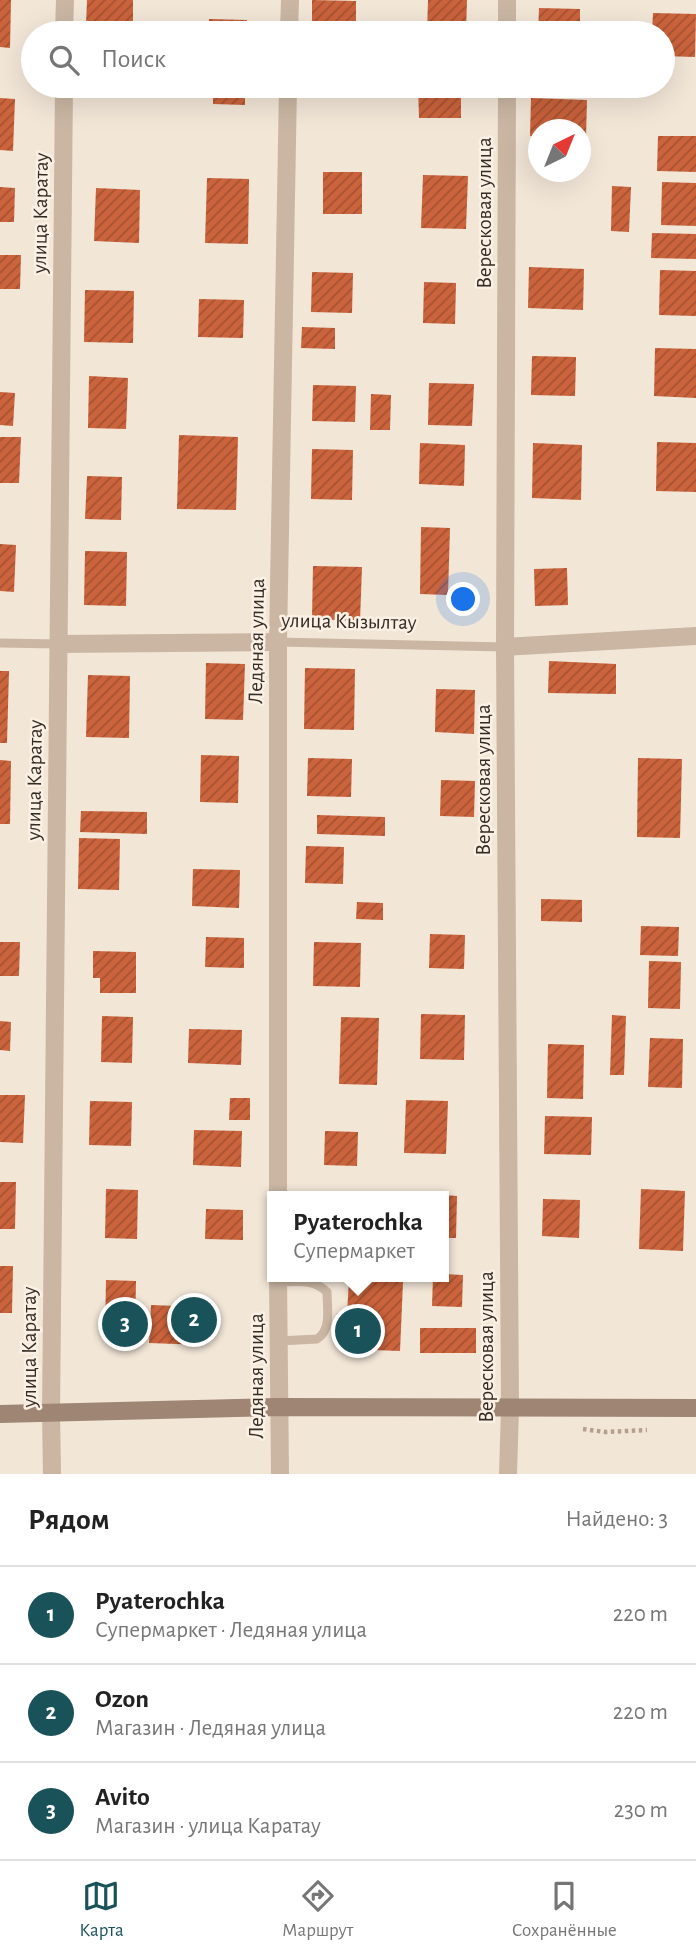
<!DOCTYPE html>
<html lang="ru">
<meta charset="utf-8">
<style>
:root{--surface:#fff;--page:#f2f2f2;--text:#222;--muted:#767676;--line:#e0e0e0;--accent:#195258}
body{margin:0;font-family:"Alegreya Sans",sans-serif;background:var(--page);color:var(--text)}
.compass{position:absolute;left:528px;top:119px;width:63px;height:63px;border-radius:50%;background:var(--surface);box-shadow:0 7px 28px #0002;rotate:43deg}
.you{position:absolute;left:464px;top:600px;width:24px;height:24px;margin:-18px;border:5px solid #fff;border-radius:50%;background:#1a73e8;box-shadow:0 0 0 10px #1a73e833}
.badge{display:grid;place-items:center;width:46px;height:46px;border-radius:50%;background:var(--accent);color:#fff;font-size:23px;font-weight:700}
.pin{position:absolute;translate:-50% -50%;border:4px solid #fff;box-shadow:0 2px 7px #0006}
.popup{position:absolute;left:267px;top:1191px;width:182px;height:91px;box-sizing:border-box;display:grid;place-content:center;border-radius:0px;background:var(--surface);filter:drop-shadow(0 2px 5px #0005);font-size:23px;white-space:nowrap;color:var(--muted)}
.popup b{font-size:26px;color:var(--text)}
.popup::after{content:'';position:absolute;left:50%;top:100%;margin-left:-14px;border:14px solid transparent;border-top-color:var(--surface)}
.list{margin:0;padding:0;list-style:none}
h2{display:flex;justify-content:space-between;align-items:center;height:91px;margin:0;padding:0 28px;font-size:30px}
h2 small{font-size:23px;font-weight:400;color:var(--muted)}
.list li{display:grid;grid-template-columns:46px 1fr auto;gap:21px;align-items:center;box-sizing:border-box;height:98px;padding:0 28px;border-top:2px solid var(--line)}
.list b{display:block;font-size:26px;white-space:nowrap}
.list p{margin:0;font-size:23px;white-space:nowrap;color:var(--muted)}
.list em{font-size:23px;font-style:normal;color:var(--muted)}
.icon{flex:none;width:38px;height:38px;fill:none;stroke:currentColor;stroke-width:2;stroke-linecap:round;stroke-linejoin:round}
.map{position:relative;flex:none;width:696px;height:1474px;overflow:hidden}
.search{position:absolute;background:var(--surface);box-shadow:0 7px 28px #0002;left:21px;right:21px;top:21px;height:77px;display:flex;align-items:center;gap:18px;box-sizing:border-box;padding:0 24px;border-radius:38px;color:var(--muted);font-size:26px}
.sheet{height:385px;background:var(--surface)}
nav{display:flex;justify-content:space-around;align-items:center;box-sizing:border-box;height:98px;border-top:2px solid var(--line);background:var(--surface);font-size:19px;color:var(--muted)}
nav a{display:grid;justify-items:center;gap:4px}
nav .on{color:var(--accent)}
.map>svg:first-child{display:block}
</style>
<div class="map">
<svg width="696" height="1474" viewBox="0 0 696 1474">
<defs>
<pattern id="building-hatch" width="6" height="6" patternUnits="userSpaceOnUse" patternTransform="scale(1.75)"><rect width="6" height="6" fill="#cb633c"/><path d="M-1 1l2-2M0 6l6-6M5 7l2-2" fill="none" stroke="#a65232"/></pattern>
</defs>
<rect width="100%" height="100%" fill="#f2e6d7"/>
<!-- building -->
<g fill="url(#building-hatch)">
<path d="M0 0H11L10 48 0 47Z"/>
<path d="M87 0H133V27L86 25Z"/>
<path d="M312 0 356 1V33H312Z"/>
<path d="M428 0H467L466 33H427Z"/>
<path d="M539 8 580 9V33H538Z"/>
<path d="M653 13 696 14 695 57 663 56V33H652Z"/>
<path d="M209 19 247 20V33H208Z"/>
<rect x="119" y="86" width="33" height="5"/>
<path d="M213 86H245V105L213 104Z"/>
<path d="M418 86H461V118H419Z"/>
<path d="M0 98 15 99 13 151 0 150Z"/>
<path d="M531 98 587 100 586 138H580V130H538V137L530 136Z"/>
<path d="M658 136H696V172L657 171Z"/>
<rect x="323" y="172" width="39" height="42"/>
<path d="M423 175 468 176 466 229 421 228Z"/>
<path d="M207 178 249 179 248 244 205 243Z"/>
<path d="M662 182 696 183V226L661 225Z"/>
<path d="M612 186 631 187 629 232 611 231Z"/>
<path d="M0 187 15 188 14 222H0Z"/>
<path d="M96 188 140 190 139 243 94 241Z"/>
<path d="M652 233 696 234V259L651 258Z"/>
<path d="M0 255H21L20 289H0Z"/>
<path d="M529 267 584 269 583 310 528 308Z"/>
<path d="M660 270 696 271V316L659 315Z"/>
<path d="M312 272 353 273 352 313 311 312Z"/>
<path d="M424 282 456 283 455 324 423 323Z"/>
<path d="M85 290 134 291 133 343 84 342Z"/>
<path d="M199 299 244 300 243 338 198 337Z"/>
<path d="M302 327 335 328V349L301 348Z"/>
<path d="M655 348 696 349V398L654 396Z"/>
<path d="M532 356 576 357 575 396 531 395Z"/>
<path d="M89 376 128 378 126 429 88 428Z"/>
<path d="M429 383 474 384 472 426 428 425Z"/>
<path d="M313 385 356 386 355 422 312 421Z"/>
<path d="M0 392 15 393 13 426 0 425Z"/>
<path d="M371 394 391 395 390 430H370Z"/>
<path d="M179 435 238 437 236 510 177 509Z"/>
<path d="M0 437H21L19 483H0Z"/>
<path d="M657 442 696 443V492L656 491Z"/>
<path d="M420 443 465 445 464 486 419 484Z"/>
<path d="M533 443 582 445 581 500 532 498Z"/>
<path d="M312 449 353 450 352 500 311 499Z"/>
<path d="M87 476 122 477 121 520 85 519Z"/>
<path d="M421 527 450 528 448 595 420 594Z"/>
<path d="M0 544 16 545 14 592 0 591Z"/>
<path d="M85 551 127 552 126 606 84 605Z"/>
<path d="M313 566 362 567 360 621 312 619Z"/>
<path d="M567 568 568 605 535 606 534 569Z"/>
<path d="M549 661 616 664V694L548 693Z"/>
<path d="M206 663 245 664 243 720 205 719Z"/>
<path d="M305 668 355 669 354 730 304 729Z"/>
<path d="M0 671H9L7 743H0Z"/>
<path d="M88 675 130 676 129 738 86 737Z"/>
<path d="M436 689 475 690 474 734 435 732Z"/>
<path d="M201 755 239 756 238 803 200 802Z"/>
<path d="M308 758 352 759 351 797 307 796Z"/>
<path d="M638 758 682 759 680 838 637 837Z"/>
<path d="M0 760 11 761 10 824H0Z"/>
<path d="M441 780 475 781 474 817 440 816Z"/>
<path d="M81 811 147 812V834L80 832Z"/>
<path d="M317 815 385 817V836L317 834Z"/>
<path d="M79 838 120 839 119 890 78 889Z"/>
<path d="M306 846 344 847 343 884 305 883Z"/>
<path d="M193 869 240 870 239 908 192 906Z"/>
<path d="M541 899 582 900V922L541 921Z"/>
<path d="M357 902 383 903V920L356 919Z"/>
<path d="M641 926 679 927 678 956 640 955Z"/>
<path d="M430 934 465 935 464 969 429 968Z"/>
<path d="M206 937 244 938V968L205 967Z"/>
<path d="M0 942H20L19 976H0Z"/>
<path d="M314 942 361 943 360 987 313 986Z"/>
<path d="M93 951 136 952V993H100V978H93Z"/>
<path d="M649 961 681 962 680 1009 648 1008Z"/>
<path d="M421 1014 465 1015 464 1060 420 1059Z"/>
<path d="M612 1015 626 1016 624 1075H610Z"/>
<path d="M102 1016 133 1017 132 1063 101 1062Z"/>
<path d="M341 1017 379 1018 377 1085 339 1084Z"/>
<path d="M0 1021 11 1022 10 1051 0 1050Z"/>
<path d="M189 1029 242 1030 241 1065 188 1063Z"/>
<path d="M650 1038 683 1039 682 1088 648 1087Z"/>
<path d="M548 1044 584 1045 583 1099 547 1098Z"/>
<path d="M0 1095H25L23 1143 0 1142Z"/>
<path d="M230 1098H250V1120H229Z"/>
<path d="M406 1100 448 1101 446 1154 404 1153Z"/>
<path d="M90 1101 132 1102 131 1146 89 1145Z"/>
<path d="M545 1116 592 1117 591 1155 544 1154Z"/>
<path d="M194 1130 242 1131 241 1167 193 1165Z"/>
<path d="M325 1131 358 1132 357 1166 324 1165Z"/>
<path d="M0 1182H16L15 1229H0Z"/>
<path d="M106 1189 138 1190 137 1239 105 1238Z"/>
<path d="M641 1189 685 1191 683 1251 639 1249Z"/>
<path d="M444 1195 457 1196 456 1238H444Z"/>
<path d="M543 1199 580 1200 579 1238 542 1236Z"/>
<path d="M206 1209 243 1210V1240L205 1239Z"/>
<path d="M0 1266H13L12 1313H0Z"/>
<path d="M444 1274 463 1275 462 1307 432 1306 433 1277H444Z"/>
<path d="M349 1279 403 1282 400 1351 345 1349Z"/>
<path d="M106 1280 136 1281 135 1331 105 1330Z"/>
<path d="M151 1305 205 1307 204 1345 149 1343Z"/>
<rect x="420" y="1328" width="56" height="25"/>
</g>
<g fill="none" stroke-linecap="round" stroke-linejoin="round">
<!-- path -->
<path stroke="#b6a08d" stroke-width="4.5" stroke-dasharray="3.5 3.5" stroke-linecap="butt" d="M583 1429 605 1432 647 1430"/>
<!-- lane -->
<g stroke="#cab6a3" stroke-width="9">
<path d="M278 642 505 647"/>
<path d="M0 643 58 644"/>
<path d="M278 1282C297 1282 313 1278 327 1292 327 1308 332 1330 317 1339L279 1341"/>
</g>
<!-- street -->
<g stroke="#cab6a3" stroke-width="18">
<path d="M64 33 65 0"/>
<path d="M289 33 290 0"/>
<path d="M507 33V0"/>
<path d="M507 86 505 647 510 1408 508 1474"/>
<path d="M58 644 278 642"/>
<path d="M505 647 696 636"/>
<path d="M278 1196V642L288 86"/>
<path d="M278 1277 280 1474"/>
<path d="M52 1474 51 1413 64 86"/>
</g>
<!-- secondary -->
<path stroke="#9e8574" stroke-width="18" d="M0 1414 278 1407 696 1408"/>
</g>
<g text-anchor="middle" stroke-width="5" stroke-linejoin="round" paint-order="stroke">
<!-- street labels -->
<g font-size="21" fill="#352b25" stroke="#faf0e4">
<text transform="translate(40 213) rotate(-89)" y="7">улица Каратау</text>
<text transform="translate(484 213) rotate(-90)" y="7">Вересковая улица</text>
<text transform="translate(349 621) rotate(1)" y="7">улица Кызылтау</text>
<text transform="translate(256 641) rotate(-89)" y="7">Ледяная улица</text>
<text transform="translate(34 780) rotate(-89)" y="7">улица Каратау</text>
<text transform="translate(483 780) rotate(-90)" y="7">Вересковая улица</text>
<text transform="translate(29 1347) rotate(-90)" y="7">улица Каратау</text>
<text transform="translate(486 1347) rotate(-90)" y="7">Вересковая улица</text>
<text transform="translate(256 1376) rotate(-90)" y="7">Ледяная улица</text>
</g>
</g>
</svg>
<svg class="compass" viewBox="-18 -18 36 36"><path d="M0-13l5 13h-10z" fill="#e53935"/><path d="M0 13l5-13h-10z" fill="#767676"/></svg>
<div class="you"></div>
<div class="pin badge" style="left:358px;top:1331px">1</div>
<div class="popup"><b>Pyaterochka</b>Супермаркет</div>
<div class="pin badge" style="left:194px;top:1320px">2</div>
<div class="pin badge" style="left:125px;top:1324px">3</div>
<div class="search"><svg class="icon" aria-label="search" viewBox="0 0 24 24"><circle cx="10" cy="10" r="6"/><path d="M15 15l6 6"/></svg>Поиск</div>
</div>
<section class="sheet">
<h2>Рядом<small>Найдено: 3</small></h2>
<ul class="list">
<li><span class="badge">1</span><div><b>Pyaterochka</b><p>Супермаркет · Ледяная улица</p></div><em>220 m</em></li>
<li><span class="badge">2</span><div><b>Ozon</b><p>Магазин · Ледяная улица</p></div><em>220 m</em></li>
<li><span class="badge">3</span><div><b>Avito</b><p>Магазин · улица Каратау</p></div><em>230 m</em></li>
</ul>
</section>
<nav>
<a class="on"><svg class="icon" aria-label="map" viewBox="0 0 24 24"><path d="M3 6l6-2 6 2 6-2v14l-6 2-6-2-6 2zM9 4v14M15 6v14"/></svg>Карта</a>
<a><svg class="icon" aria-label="directions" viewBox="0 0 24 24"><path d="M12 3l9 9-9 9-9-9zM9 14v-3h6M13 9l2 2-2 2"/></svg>Маршрут</a>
<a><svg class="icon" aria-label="saved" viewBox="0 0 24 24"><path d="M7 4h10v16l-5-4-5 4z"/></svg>Сохранённые</a>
</nav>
